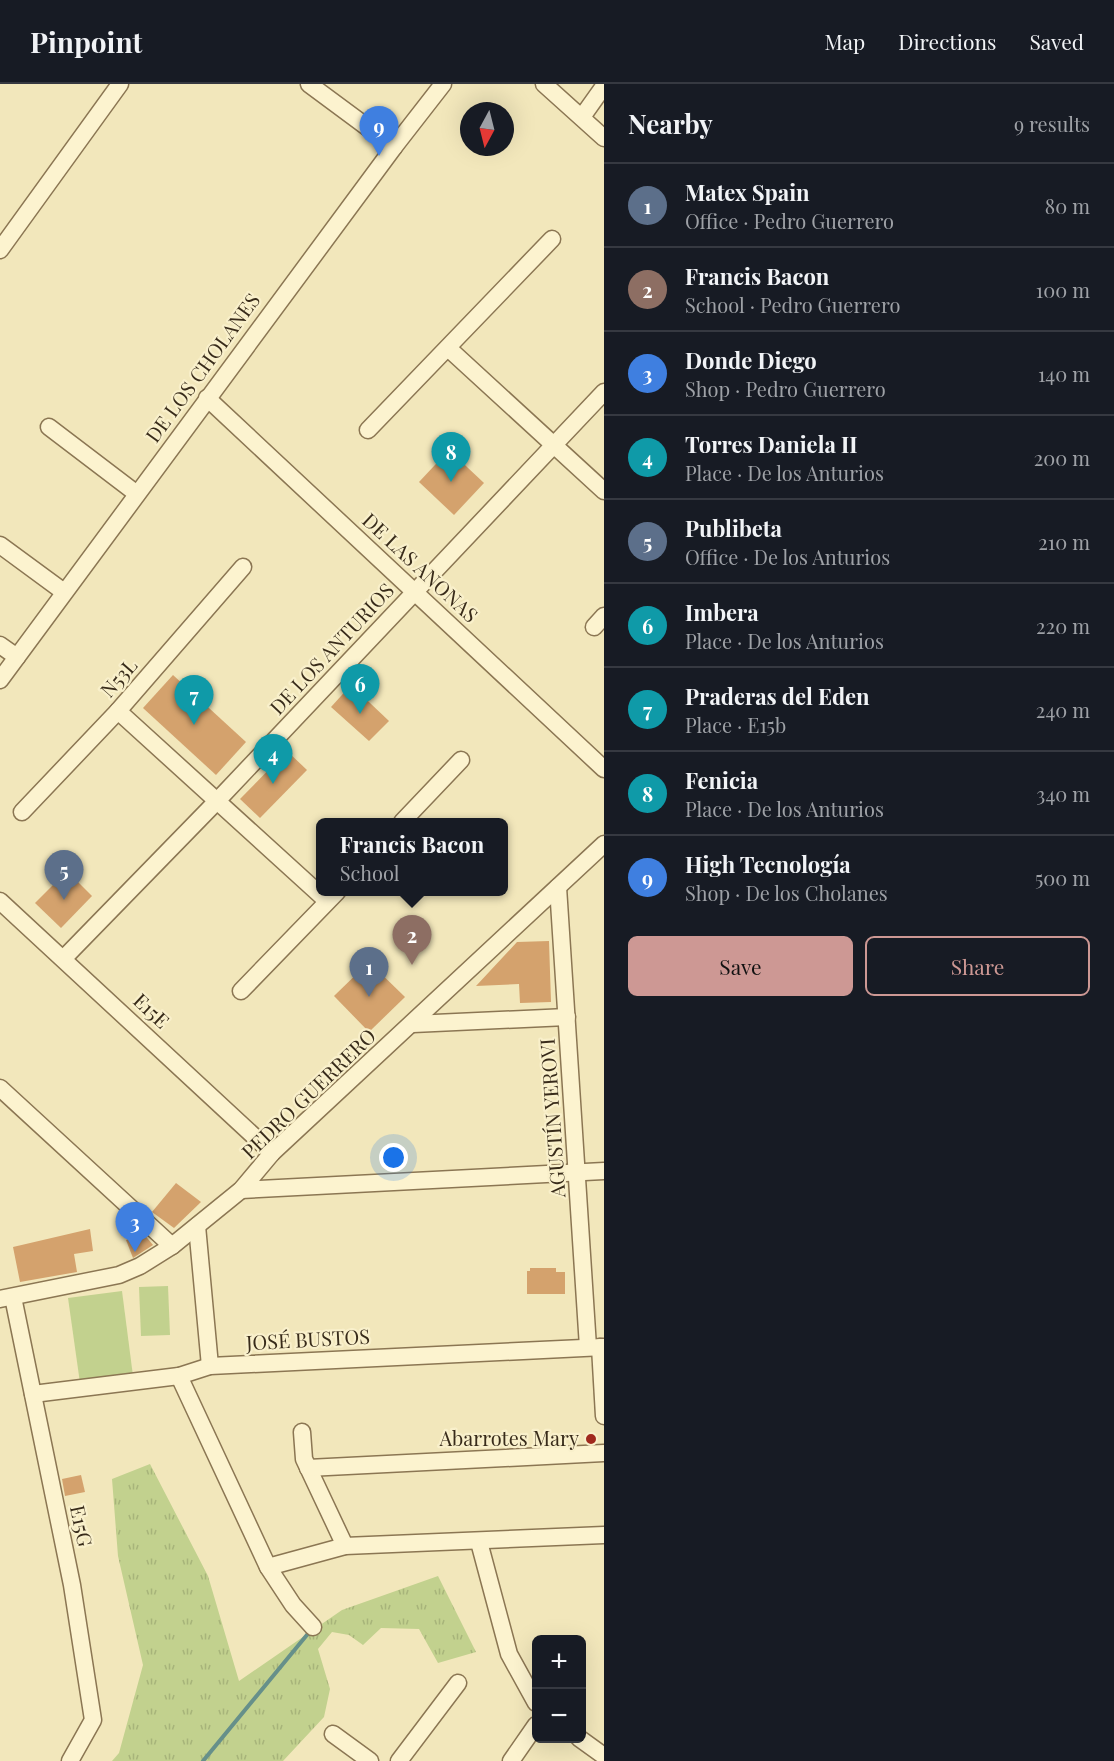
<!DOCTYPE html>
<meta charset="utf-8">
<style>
:root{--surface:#171b24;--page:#242831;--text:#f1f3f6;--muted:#9ea1a6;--line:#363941;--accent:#cd9894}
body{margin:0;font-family:"Playfair Display",serif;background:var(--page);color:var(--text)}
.controls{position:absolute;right:18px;bottom:18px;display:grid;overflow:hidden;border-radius:9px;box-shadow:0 6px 24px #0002}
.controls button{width:54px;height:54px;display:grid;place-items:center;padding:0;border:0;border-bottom:2px solid var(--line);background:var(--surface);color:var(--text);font:30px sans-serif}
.compass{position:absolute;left:460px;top:18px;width:54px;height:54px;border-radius:50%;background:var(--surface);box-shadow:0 6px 24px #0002;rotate:187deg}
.you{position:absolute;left:394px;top:1074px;width:21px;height:21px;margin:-15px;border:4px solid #fff;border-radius:50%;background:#1a73e8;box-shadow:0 0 0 9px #1a73e833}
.badge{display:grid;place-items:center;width:39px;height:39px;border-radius:50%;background:var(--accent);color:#fff;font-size:20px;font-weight:700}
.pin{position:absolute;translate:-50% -50px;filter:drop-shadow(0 2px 3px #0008)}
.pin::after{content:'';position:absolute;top:32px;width:21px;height:18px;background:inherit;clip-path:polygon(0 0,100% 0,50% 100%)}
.popup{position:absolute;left:316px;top:734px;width:192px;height:78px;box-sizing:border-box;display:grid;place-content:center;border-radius:9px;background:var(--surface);filter:drop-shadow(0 2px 4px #0005);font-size:20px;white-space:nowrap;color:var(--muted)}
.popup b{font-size:22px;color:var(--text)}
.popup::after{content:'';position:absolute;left:50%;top:100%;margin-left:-12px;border:12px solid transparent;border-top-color:var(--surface)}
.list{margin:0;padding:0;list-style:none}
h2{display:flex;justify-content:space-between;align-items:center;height:78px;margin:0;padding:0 24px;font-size:26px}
h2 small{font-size:20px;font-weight:400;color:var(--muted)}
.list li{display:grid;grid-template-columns:39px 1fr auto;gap:18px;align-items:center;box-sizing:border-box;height:84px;padding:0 24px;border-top:2px solid var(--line)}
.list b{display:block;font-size:22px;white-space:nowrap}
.list p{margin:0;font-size:20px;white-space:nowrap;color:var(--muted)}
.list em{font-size:20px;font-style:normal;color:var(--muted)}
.actions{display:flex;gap:12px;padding:18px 24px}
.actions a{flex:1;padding:14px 0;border:2px solid var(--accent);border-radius:9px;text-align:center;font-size:21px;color:var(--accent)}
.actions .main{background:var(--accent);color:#111}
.map{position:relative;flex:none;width:604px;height:1677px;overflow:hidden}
header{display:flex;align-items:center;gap:36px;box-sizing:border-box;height:84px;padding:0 30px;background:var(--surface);border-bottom:2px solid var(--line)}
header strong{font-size:28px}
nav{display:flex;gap:33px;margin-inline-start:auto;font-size:21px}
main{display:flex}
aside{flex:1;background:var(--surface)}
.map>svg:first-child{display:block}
</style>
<header>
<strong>Pinpoint</strong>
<nav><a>Map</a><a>Directions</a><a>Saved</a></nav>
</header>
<main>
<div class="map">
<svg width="604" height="1677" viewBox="0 0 604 1677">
<defs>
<pattern id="grass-tufts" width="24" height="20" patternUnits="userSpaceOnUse" patternTransform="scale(1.5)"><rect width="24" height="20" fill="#c2d18e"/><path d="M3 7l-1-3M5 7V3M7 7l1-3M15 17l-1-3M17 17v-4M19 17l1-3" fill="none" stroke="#a7b47a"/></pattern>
</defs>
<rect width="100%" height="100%" fill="#f2e7bb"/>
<!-- grass -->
<path fill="url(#grass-tufts)" d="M150 1380 208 1492 239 1597 342 1526 438 1492 476 1568 438 1579 419 1545 381 1544 363 1561 349 1551 332 1548 318 1565 330 1605 324 1633 283 1677H112L119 1669 143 1581 118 1472 112 1395Z"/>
<!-- pitch -->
<g fill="#c2d18e">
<path d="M168 1202 170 1251 141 1252 139 1203Z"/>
<path d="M122 1207 133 1292 80 1299 68 1214Z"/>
</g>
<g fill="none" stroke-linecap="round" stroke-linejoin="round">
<!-- stream -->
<path stroke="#66908a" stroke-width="4" d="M203 1677 311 1546"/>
</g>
<!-- building -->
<g fill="#d4a26d">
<path d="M449 366 484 399 454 431 419 398Z"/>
<path d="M173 591 246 658 216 691 143 624Z"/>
<path d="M351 601 389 637 369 657 331 623Z"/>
<path d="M287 667 307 686 260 734 240 715Z"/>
<path d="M67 787 92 812 61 844 35 819Z"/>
<path d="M549 857 551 918 520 919 519 900 476 902 517 858Z"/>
<path d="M369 878 405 913 369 948 334 912Z"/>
<path d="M176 1099 201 1118 174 1144 152 1128Z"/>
<path d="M90 1145 93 1167 74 1170 77 1188 20 1198 13 1163Z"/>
<path d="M143 1149 153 1161 133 1174 126 1156Z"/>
<path d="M530 1184H556V1188H565V1210H527V1187H530Z"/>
<path d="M81 1391 85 1408 65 1412 62 1395Z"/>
</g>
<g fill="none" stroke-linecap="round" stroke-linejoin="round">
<!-- minor casing -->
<g stroke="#8b7653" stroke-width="19">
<g id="minor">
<path d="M309 0 394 63"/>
<path d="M544 0 604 54"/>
<path d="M582 33 604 2"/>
<path d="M0 166 120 0"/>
<path d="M448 264 604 407"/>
<path d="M207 314 604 685"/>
<path d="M49 343 137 410"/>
<path d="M368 346 552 155"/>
<path d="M0 461 64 508"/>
<path d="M594 543 604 532"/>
<path d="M0 561 17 573"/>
<path d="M0 596 394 63 443 0"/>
<path d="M118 627 327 817"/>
<path d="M22 728 118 627 243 483"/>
<path d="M402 738 461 676"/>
<path d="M558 803 588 1263"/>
<path d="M0 817 272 1069"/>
<path d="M64 874 217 717 604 308"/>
<path d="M241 907 337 808"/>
<path d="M413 940 567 933"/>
<path d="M0 1004 172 1162"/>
<path d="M241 1106 604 1087"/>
<path d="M197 1142 210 1282"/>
<path d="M13 1213 72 1501 93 1636 70 1677"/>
<path d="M0 1215 119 1191 140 1182 172 1162 241 1106 272 1069 604 760"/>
<path d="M600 1263 604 1332"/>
<path d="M179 1292 268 1483 293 1521 313 1543"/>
<path d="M33 1310 179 1292 210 1282 604 1263"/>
<path d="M302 1348 304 1375 345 1462"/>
<path d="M308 1384 604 1369"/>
<path d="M479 1458 509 1570 536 1619"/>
<path d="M268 1483 345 1462 604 1451"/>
<path d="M333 1650 370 1677"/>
<path d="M579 1654 604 1672"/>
<path d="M399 1677 458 1599"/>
<path d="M511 1677 536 1641"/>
</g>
</g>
<!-- minor -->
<use href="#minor" stroke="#fcf3cf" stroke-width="16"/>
</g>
<!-- markers -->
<circle fill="#a0291d" stroke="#f9f0cb" stroke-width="2" cx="591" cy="1355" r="6"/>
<g text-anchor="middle" stroke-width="4.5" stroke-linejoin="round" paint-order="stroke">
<!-- street labels -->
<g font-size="20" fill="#382b1a" stroke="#f9f0cb">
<text transform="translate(203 284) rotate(-54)" y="7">DE LOS CHOLANES</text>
<text transform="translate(420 484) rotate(43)" y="7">DE LAS ANONAS</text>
<text transform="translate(332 565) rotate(-47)" y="7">DE LOS ANTURIOS</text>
<text transform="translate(119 594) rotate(-49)" y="7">N53L</text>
<text transform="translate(151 927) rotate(43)" y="7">E15E</text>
<text transform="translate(309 1010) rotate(-44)" y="7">PEDRO GUERRERO</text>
<text transform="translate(553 1034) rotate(-94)" y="7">AGUSTÍN YEROVI</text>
<text transform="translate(308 1256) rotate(-3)" y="7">JOSÉ BUSTOS</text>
<text transform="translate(81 1442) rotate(78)" y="7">E15G</text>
</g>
<!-- poi labels -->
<g font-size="20" fill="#382b1a" stroke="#f9f0cb" text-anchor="end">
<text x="579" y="1362">Abarrotes Mary</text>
</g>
</g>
</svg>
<div class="controls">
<button>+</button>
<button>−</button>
</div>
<svg class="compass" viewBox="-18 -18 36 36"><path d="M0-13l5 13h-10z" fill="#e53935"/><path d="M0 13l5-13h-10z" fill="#9ea1a6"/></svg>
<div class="you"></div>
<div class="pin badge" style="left:369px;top:913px;background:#5c6f8a">1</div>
<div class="pin badge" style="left:412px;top:881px;background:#8d6e63">2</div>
<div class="popup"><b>Francis Bacon</b>School</div>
<div class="pin badge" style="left:135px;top:1168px;background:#3f7fe0">3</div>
<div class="pin badge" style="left:273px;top:700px;background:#0f9aa8">4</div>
<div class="pin badge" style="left:64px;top:816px;background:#5c6f8a">5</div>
<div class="pin badge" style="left:360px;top:630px;background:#0f9aa8">6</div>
<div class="pin badge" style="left:194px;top:641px;background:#0f9aa8">7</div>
<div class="pin badge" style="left:451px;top:398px;background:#0f9aa8">8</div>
<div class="pin badge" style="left:379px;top:72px;background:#3f7fe0">9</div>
</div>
<aside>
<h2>Nearby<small>9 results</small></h2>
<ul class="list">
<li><span class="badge" style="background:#5c6f8a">1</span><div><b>Matex Spain</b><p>Office · Pedro Guerrero</p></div><em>80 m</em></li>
<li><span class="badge" style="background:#8d6e63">2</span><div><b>Francis Bacon</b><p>School · Pedro Guerrero</p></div><em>100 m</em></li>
<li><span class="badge" style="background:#3f7fe0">3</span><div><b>Donde Diego</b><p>Shop · Pedro Guerrero</p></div><em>140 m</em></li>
<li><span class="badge" style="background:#0f9aa8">4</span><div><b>Torres Daniela II</b><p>Place · De los Anturios</p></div><em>200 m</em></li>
<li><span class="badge" style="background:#5c6f8a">5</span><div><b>Publibeta</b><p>Office · De los Anturios</p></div><em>210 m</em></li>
<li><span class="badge" style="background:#0f9aa8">6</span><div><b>Imbera</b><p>Place · De los Anturios</p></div><em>220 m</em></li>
<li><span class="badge" style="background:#0f9aa8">7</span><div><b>Praderas del Eden</b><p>Place · E15b</p></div><em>240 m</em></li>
<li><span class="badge" style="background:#0f9aa8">8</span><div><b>Fenicia</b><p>Place · De los Anturios</p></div><em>340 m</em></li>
<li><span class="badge" style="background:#3f7fe0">9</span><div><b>High Tecnología</b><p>Shop · De los Cholanes</p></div><em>500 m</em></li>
</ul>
<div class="actions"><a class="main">Save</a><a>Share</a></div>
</aside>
</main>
